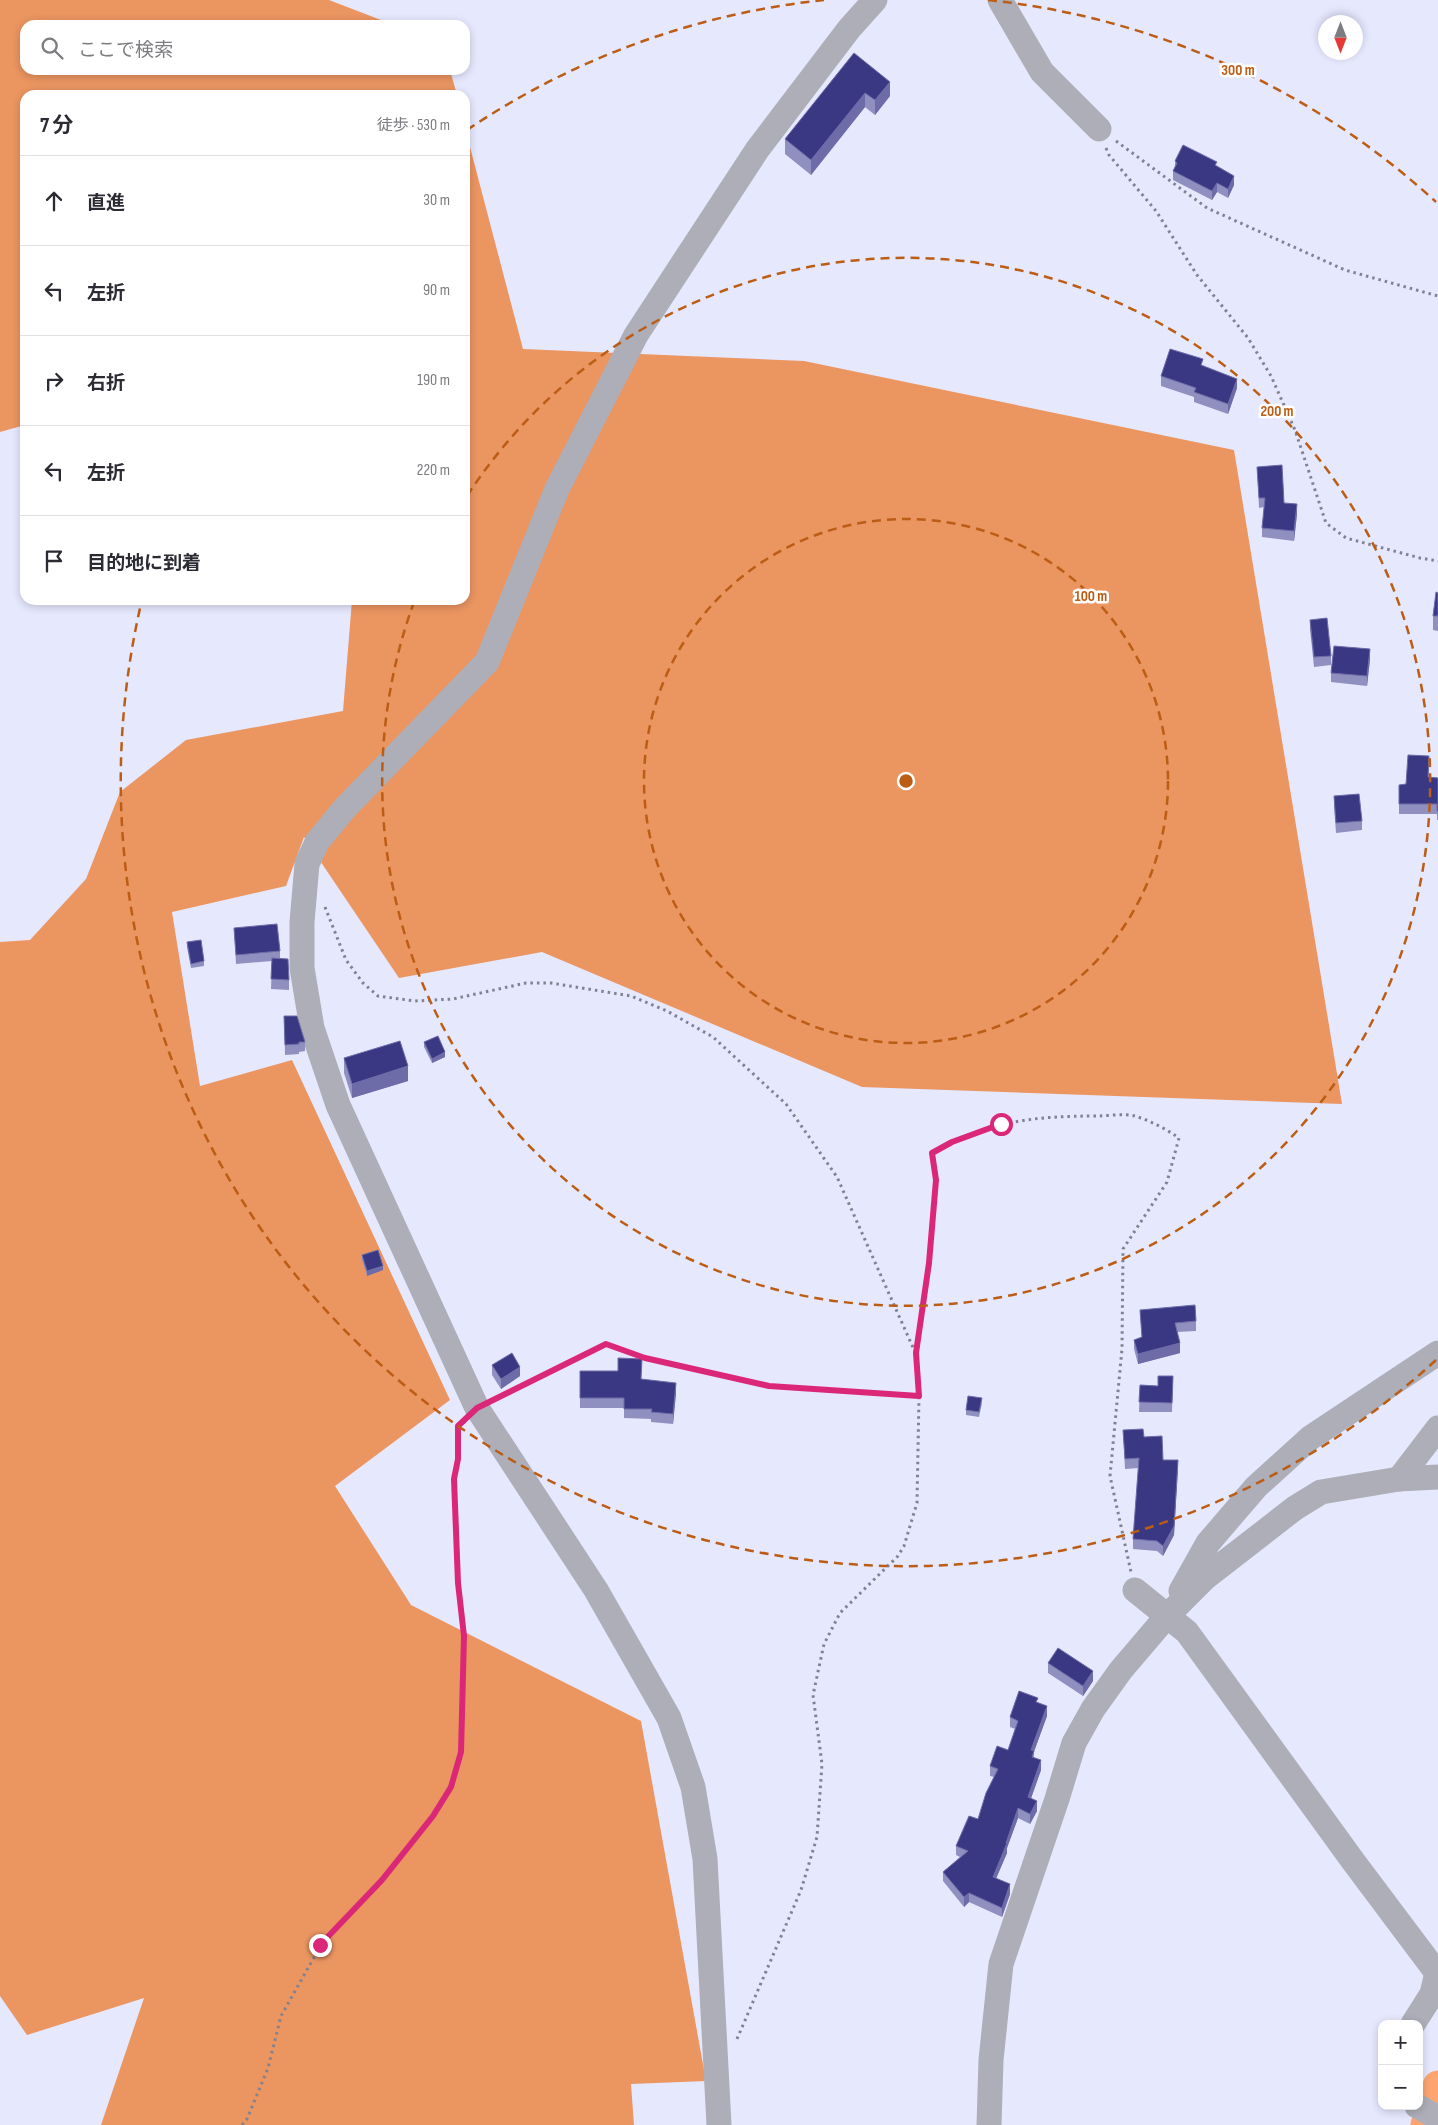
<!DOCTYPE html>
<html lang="ja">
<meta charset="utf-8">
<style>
:root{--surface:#fff;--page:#f2f2f3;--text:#2b2b33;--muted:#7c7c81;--line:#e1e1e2}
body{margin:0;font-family:"Sofia Sans Condensed","Noto Sans JP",sans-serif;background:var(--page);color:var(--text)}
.controls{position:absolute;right:15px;bottom:15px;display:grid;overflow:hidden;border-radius:10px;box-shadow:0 2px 8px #0003}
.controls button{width:45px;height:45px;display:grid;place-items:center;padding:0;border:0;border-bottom:1px solid var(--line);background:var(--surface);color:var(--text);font:25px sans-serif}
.compass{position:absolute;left:1318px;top:15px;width:45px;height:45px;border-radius:50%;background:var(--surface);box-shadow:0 2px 8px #0003;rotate:180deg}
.stop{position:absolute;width:15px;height:15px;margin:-11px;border:4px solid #db2777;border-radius:50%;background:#fff}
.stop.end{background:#db2777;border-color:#fff;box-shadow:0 1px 5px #0008}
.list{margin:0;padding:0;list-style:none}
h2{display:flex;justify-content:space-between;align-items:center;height:65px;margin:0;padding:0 20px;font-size:21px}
h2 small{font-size:16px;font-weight:400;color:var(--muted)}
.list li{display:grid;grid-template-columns:32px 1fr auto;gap:15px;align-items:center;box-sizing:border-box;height:90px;padding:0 20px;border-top:1px solid var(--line)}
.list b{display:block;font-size:19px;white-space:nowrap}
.list em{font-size:16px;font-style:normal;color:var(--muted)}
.icon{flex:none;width:28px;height:28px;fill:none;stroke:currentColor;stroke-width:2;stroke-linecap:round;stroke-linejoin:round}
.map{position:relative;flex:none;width:1438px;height:2125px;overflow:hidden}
.search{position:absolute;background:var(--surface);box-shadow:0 2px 8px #0003;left:20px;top:20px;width:450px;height:55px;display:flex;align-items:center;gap:12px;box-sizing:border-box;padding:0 18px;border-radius:15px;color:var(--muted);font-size:19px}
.panel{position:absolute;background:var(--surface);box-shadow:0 2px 8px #0003;left:20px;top:90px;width:450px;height:515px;border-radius:15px}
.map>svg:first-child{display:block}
</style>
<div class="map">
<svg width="1438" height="2125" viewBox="0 0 1438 2125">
<rect width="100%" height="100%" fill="#e6e8fe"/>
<!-- forest -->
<g fill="#eb9561">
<path d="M0 0H329L394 25H25V70H450L457 95H25V425L0 432Z"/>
<path d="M465 128 523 349 804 361 1234 450 1342 1104 862 1087 542 952 399 978 304 837 286 886 172 912 200 1086 292 1060 450 1400 335 1486 411 1605 641 1721 706 2081 631 2084 634 2125H101L144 1998 27 2035 0 1996V942L30 940 86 879 120 792 186 740 343 711 352 600H465Z"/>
</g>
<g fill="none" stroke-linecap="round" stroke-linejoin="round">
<!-- river -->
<path stroke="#fca571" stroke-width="31" d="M1426 2125 1438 2086"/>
<!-- path -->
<g stroke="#808291" stroke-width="3" stroke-dasharray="2.5 4" stroke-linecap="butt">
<path d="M1116 141 1207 208 1345 270 1438 296"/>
<path d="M1106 148 1109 155 1156 211 1197 275 1248 338 1271 376 1295 430 1326 523 1346 538 1420 558 1438 561"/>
<path d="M325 907 346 960 363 983 378 996 415 1001 453 999 526 983H551L631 996 667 1011 713 1037 786 1104 837 1177 915 1352"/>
<path d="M496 1399 606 1344 645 1357 769 1386 919 1396"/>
<path d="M737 2039 801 1890 817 1837 822 1764 813 1695 824 1644 840 1613 898 1556 904 1546 917 1503 919 1396 915 1353 929 1263 936 1180 932 1153C988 1121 1034 1116 1097 1116 1109 1116 1124 1113 1135 1116 1151 1121 1166 1129 1179 1138L1167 1182 1123 1249 1122 1349 1110 1476 1131 1572"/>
<path d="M242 2125 247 2119 268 2068 281 2016 321 1945 382 1880 433 1816 451 1787 461 1752 464 1636 458 1583 454 1479 458 1459V1427L462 1422"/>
</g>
<!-- minor -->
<g stroke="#adaeb7" stroke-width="25">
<path d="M1000 0 1042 72 1099 129"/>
<path d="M1399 1479 1438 1428"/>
<path d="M1135 1590 1187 1632 1353 1861 1437 1973 1432 1994 1413 2024"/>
<path d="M1181 1591 1208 1543 1256 1487 1310 1438 1438 1353"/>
<path d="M1417 2106 1438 2118"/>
<path d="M719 2125 705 1859 693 1787 669 1718 596 1590 477 1408 338 1105 312 1028 302 968V922L307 864 317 842 345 808 487 662 557 489 636 335 757 150 849 29 875 0"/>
<path d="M989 2125 991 2060 1001 1964 1057 1799 1074 1743 1093 1709 1121 1670 1167 1616 1206 1577 1295 1508 1321 1492 1399 1479 1438 1477"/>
</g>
</g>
<!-- wall -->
<g fill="#9090c0">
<path d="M854 53 890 96 875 115 865 107 811 175 785 154V139Z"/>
<path d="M1175 161 1234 185 1228 198 1217 192 1212 200 1173 180V171L1175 167Z"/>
<path d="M1203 366 1237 388 1228 414 1194 402V397L1161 386V376Z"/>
<path d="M1257 467 1284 503 1297 514 1294 541 1262 537V528L1264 507 1259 508Z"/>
<path d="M1438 593V631L1433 630V616Z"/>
<path d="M1310 620 1331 656V665L1314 667 1310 629Z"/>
<path d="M1370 659 1367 686 1331 682V673Z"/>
<path d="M1429 766V777L1438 778V820H1437V814H1399V785L1406 784Z"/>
<path d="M1334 796 1362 821V830L1336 833 1334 806Z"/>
<path d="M234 928 280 951V958L289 980V990L271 989 272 961 236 964Z"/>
<path d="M187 942 204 961V966L191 968 187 947Z"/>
<path d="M284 1016 305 1042V1051L299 1052V1054L285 1055Z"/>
<path d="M424 1042 445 1057 432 1063 424 1047Z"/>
<path d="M344 1058 408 1081 352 1098 344 1073Z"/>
<path d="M362 1255 383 1270 367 1276 362 1260Z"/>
<path d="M1140 1310 1196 1321V1331L1177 1332 1180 1353 1138 1364 1134 1349V1340L1142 1338Z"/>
<path d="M492 1365 520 1376 501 1389 492 1375Z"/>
<path d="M580 1371H618L642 1379 676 1393 673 1424 651 1422V1419L624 1418V1408H580Z"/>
<path d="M1173 1376 1172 1412H1139L1140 1385 1158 1386Z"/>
<path d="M982 1403 979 1417 966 1415V1410Z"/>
<path d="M1123 1430 1144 1437 1163 1460 1178 1469 1174 1535 1163 1556 1157 1551 1133 1549V1539L1139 1468 1125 1469Z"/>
<path d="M1048 1663 1093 1681 1083 1696 1048 1673Z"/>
<path d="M1038 1702 1047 1716 1034 1751V1758L1041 1770 1031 1798 1037 1811 1030 1824 1018 1818 1007 1848V1853L996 1878 1010 1894 1002 1917 969 1902 964 1907 943 1881V1872L960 1857 956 1855V1846L978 1819 994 1777 990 1776V1766L1008 1750 1015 1729 1010 1727V1717Z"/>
</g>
<!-- shaded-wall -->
<g fill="#6e6ca8">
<path d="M890 82V96L875 115V100Z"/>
<path d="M865 93V107L811 175V160Z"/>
<path d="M1234 176V185L1228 198V189Z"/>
<path d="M1217 183V192L1212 200V191Z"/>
<path d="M1237 379V388L1228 414V404Z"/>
<path d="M1297 504V514L1294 541V531Z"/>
<path d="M1370 649V659L1367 686V676Z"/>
<path d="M445 1052V1057L432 1063V1059Z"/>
<path d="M408 1066V1081L352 1098V1084Z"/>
<path d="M383 1266V1270L367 1276V1271Z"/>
<path d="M1180 1343V1353L1138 1364V1354Z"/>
<path d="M520 1367V1376L501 1389V1379Z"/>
<path d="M676 1383V1393L673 1424V1414Z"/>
<path d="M1178 1460 1174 1535 1163 1556V1546Z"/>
<path d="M1093 1671V1681L1083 1696V1686Z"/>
<path d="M1047 1706V1716L1031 1760V1750Z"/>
<path d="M1041 1760V1770L1028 1807V1797Z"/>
<path d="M1037 1801V1811L1030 1824V1814Z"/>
<path d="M1018 1808V1818L1007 1848V1853L993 1886V1877Z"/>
<path d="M1010 1884V1894L1002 1917V1908Z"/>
<path d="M969 1893V1902L964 1907V1897Z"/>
</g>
<!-- building -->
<g fill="#3a3783" stroke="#6e6ca8">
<path d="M854 53 890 82 875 100 865 93 811 160 785 139Z"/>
<path d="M1183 145 1217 162 1215 165 1234 176 1228 189 1217 183 1212 191 1173 171 1177 163 1175 161Z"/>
<path d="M1170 349 1203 359 1201 365 1237 379 1228 404 1194 392 1196 388 1161 376Z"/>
<path d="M1282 465 1284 503 1297 504 1294 531 1262 528 1265 498H1259L1257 467Z"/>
<path d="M1436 592 1438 593V616H1433Z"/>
<path d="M1327 618 1331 656 1314 657 1310 620Z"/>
<path d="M1334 646 1370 649 1367 676 1331 673Z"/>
<path d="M1408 755 1429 756 1428 777 1438 778V811H1437V804H1399V785L1406 784Z"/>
<path d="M1359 794 1362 821 1336 823 1334 796Z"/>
<path d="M277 924 280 951 236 955 234 928Z"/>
<path d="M201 940 204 961 191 964 187 942Z"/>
<path d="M272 958 288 959 289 980 271 979Z"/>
<path d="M284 1016H297L305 1042H299V1044L285 1045Z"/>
<path d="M438 1036 445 1052 432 1059 424 1042Z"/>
<path d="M400 1041 408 1066 352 1084 344 1058Z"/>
<path d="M378 1250 383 1266 367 1271 362 1255Z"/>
<path d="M1195 1305 1196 1321 1175 1323 1180 1343 1138 1354 1134 1340 1142 1337 1140 1310Z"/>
<path d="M512 1353 520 1367 501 1379 492 1365Z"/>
<path d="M618 1358 642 1359 641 1379 676 1383 673 1414 651 1412 652 1409H624V1398H580V1371H618Z"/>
<path d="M1158 1376H1173L1172 1403 1139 1402 1140 1385 1158 1386Z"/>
<path d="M968 1396 982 1398 979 1412 966 1410Z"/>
<path d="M1143 1429 1144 1437 1162 1436 1163 1460H1178L1174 1526 1163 1546 1157 1541 1133 1539 1139 1458 1125 1459 1123 1430Z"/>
<path d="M1058 1648 1093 1671 1083 1686 1048 1663Z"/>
<path d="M1019 1691 1038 1698 1036 1702 1047 1706 1031 1750 1034 1751 1032 1757 1041 1760 1028 1797 1037 1801 1030 1814 1018 1808 1006 1843H1007L993 1877 1010 1884 1002 1908 969 1893 964 1897 943 1872 968 1851 956 1846 969 1816 978 1819 986 1793 998 1769 990 1766 997 1746 1008 1750 1018 1721 1010 1717Z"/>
</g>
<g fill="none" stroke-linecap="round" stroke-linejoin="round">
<!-- route -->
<path stroke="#db2777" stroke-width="6" d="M320 1945 382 1880 433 1816 451 1787 461 1752 464 1636 458 1583 454 1479 458 1459V1426L477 1408 606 1344 645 1358 769 1386 919 1396 916 1353 929 1263 936 1180 932 1153 952 1142 1001 1124"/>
</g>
<!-- distance rings -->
<g fill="none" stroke="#bc5d15" stroke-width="2.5" stroke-dasharray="9 6">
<circle cx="906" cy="781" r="262"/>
<path d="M467 496A524 524 0 1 1 414 602"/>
<path d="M1436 1360A785 785 0 0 1 141 604M467 130A785 785 0 0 1 824 0M988 0A785 785 0 0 1 1436 202"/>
</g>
<circle cx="906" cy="781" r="8" fill="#bc5d15" stroke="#fff" stroke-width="2.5"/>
<g font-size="15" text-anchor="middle" font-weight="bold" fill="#bc5d15" stroke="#fff" stroke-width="5" stroke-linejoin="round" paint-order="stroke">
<text x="1238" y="75">300 m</text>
<text x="1277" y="416">200 m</text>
<text x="1091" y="601">100 m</text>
</g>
</svg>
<div class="controls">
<button>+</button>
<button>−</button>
</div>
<svg class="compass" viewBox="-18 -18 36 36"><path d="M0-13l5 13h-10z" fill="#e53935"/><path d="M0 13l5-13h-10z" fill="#7c7c81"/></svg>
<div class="stop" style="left:1001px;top:1124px"></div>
<div class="stop end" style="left:320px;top:1945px"></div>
<div class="search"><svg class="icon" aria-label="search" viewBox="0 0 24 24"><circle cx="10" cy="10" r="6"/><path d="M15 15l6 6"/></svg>ここで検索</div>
<section class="panel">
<h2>7 分<small>徒歩 · 530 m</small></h2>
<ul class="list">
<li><svg class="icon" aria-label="ahead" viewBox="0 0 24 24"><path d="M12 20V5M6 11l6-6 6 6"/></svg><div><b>直進</b></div><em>30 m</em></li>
<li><svg class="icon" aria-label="left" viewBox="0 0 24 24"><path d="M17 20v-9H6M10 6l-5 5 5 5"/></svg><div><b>左折</b></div><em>90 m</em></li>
<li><svg class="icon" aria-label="right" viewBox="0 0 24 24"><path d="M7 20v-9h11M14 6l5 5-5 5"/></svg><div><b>右折</b></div><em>190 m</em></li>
<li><svg class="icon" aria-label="left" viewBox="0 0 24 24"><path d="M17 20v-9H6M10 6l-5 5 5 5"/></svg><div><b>左折</b></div><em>220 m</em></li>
<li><svg class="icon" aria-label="arrive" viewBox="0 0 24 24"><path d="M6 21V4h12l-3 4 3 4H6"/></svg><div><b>目的地に到着</b></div></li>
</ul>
</section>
</div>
